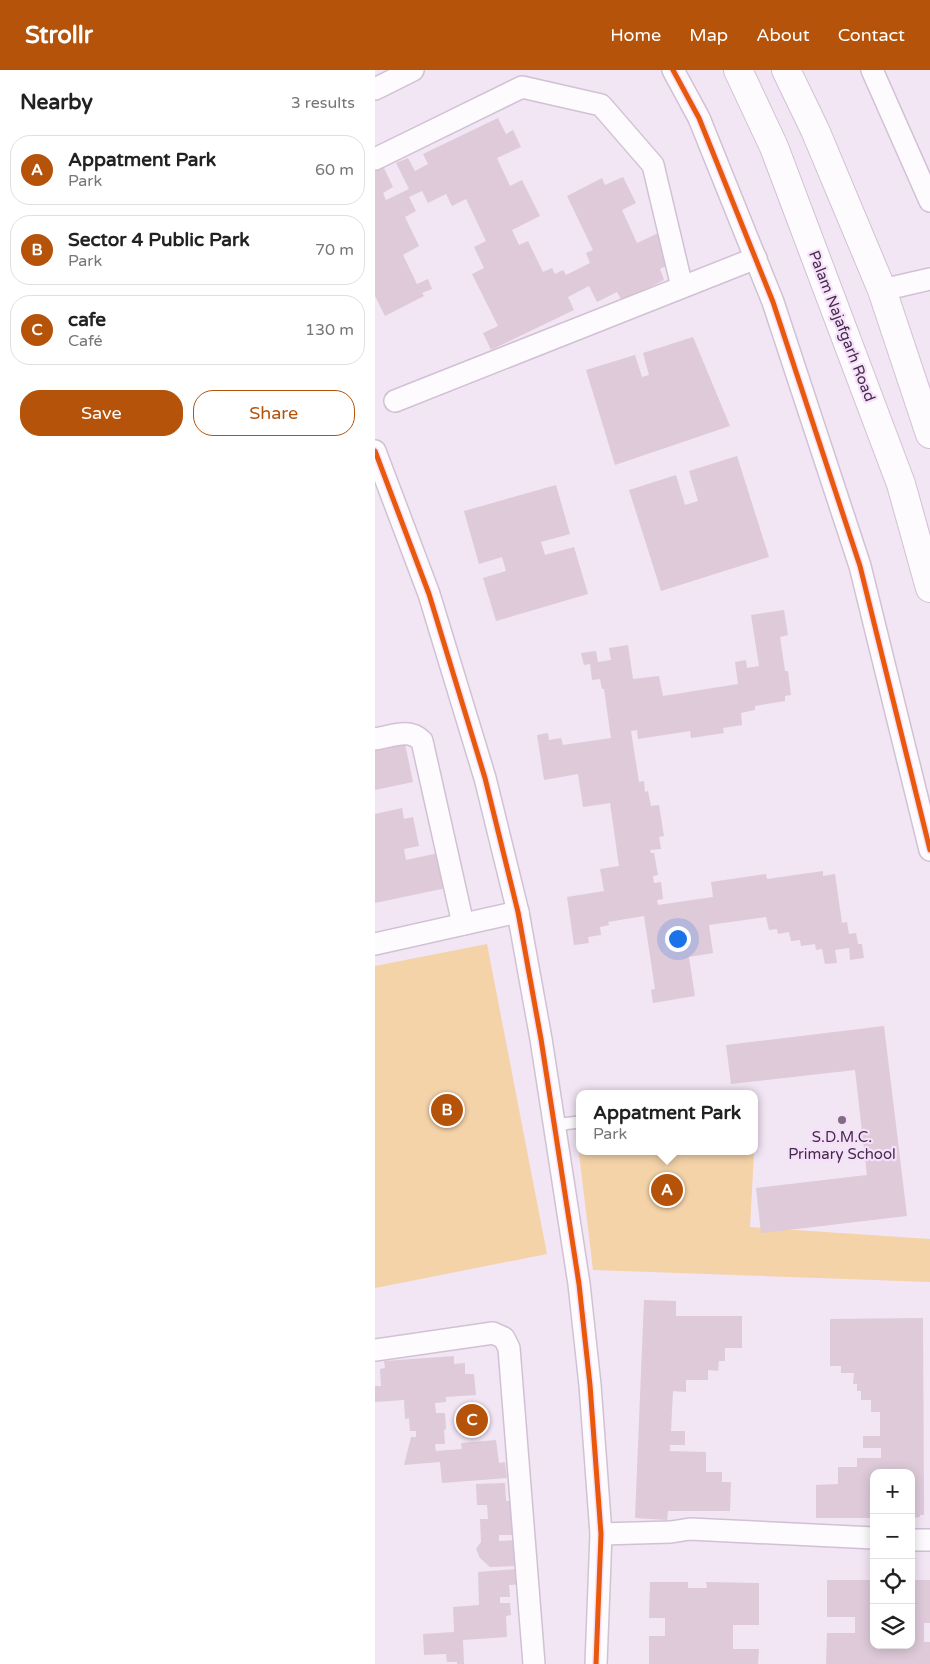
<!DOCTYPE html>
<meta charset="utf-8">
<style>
:root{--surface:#fff;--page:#f2f2f2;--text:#222;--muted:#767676;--line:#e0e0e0;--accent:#b45309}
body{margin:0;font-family:"Varela Round",sans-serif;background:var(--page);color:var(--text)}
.controls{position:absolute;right:15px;bottom:15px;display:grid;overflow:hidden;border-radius:10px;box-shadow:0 2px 12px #0003}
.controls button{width:45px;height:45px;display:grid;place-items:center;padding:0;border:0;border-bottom:1px solid var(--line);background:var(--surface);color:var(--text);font:25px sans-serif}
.you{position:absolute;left:302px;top:868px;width:18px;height:18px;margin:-12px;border:4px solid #fff;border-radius:50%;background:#1a73e8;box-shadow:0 0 0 8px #1a73e833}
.badge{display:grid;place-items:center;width:32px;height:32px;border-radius:50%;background:var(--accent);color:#fff;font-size:16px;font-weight:700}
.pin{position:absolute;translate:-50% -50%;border:2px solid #fff;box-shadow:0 1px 5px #0006}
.popup{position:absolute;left:201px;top:1020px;width:182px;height:65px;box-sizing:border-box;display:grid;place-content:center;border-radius:10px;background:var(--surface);filter:drop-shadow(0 1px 4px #0005);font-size:16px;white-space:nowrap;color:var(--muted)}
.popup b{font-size:19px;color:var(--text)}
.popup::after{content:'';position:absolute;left:50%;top:100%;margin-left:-10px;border:10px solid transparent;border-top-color:var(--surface)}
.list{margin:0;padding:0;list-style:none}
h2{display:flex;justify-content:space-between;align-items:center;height:65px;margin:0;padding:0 20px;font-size:21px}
h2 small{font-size:16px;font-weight:400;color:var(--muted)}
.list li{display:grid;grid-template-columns:32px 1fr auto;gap:15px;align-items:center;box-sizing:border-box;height:70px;margin:0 10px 10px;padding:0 10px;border:1px solid var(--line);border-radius:20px}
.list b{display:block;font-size:19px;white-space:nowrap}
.list p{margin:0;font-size:16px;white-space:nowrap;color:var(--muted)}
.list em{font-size:16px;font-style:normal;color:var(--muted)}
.actions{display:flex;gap:10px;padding:15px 20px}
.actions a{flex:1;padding:11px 0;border:1px solid var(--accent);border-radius:20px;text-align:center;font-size:18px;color:var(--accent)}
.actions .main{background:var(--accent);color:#fff}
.icon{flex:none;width:28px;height:28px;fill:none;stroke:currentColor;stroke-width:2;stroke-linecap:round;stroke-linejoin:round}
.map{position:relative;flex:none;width:555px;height:1594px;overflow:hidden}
header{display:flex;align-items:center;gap:30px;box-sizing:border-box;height:70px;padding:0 25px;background:var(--accent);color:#fff}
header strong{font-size:24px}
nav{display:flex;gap:28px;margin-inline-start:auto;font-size:18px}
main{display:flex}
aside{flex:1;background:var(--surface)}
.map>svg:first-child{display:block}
</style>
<header>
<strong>Strollr</strong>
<nav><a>Home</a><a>Map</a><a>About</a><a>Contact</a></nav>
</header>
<main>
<aside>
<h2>Nearby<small>3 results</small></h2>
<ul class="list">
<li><span class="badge">A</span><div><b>Appatment Park</b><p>Park</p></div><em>60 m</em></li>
<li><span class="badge">B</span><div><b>Sector 4 Public Park</b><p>Park</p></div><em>70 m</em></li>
<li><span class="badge">C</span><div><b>cafe</b><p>Café</p></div><em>130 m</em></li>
</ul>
<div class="actions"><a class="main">Save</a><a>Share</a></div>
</aside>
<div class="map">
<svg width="555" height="1594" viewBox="0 0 555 1594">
<rect width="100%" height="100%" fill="#f2e5f4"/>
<!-- green -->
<g fill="#f4d3a9">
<path d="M112 874 172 1184 0 1218V896Z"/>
<path d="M203 1075H204V1081L379 1083 375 1157 555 1169V1212L218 1200Z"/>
</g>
<!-- building -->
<g fill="#decad9">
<path d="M123 48 131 64 138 60 146 77 122 88 135 116 147 110 165 146 137 160 144 175 153 171 168 202 177 198 180 204 188 200 191 205 215 193 211 183 218 180 192 126 227 108 230 115 248 107 261 133 247 140 262 173 288 161 296 177 287 182 293 195 285 199 289 210 247 231 242 222 222 232 214 216 193 227 199 240 116 280 108 263 123 256 97 204 109 198 99 177 111 171 91 129 77 136 71 124 53 133 47 121 34 127 41 141 30 147 44 176 28 185 42 214 53 209 57 219 47 223 49 226 10 246 0 226V100L8 96 18 117 8 123 11 130 34 119 21 93 33 88 40 101 53 94 48 84Z"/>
<path d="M318 267 355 356 240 395 211 300 260 285 267 307 274 305 268 283Z"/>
<path d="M362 386 394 487 286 521 254 420 301 405 310 435 323 431 314 401Z"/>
<path d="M181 415 195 464 166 472 170 485 199 477 213 524 121 551 108 508 131 501 127 487 104 494 89 441Z"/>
<path d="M409 540 413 565 405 567 410 601H413L416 625 410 626V631L380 636V640L366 643 367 655 348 658 349 663 316 668 315 661 263 669 262 660 256 661 264 712 269 711 270 722 273 721 276 736 284 735 289 766 284 767 286 779 275 780 276 783H279L283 805 278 806 279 813 286 812 288 829 282 830 283 835 338 827 336 812 391 804 392 809 448 801V806L460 804 467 853 472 852 474 864 481 863 483 874H487L489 888 475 890 474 878 460 880 462 893 450 894 447 879 441 880 440 874 426 876 425 870 416 871 414 862 403 864 402 859 394 860 391 847 334 855 338 883 314 887 320 926 278 933 276 920 280 919 269 846 233 852 234 855 225 857 226 865 213 867 214 873 199 875 192 827 229 821 225 799 244 796 235 733 208 737 203 704 169 710 162 665 173 663 174 670 186 668 188 675 236 668 229 619H227L225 609 217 610 215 594 209 595 206 583 221 581 223 592 236 590 234 578 253 575 258 609 284 606 288 626 363 614 360 592 371 590 372 598 384 596 376 545Z"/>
<path d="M30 674 38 712 0 720V680Z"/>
<path d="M27 738 29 749 38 747 44 776 29 779 31 790 68 782 76 817 0 833V744Z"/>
<path d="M509 956 532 1146 386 1163 381 1118 492 1105 480 1000 356 1014 351 975Z"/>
<path d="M269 1230 301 1231V1246H367V1278H350V1291H344L343 1301 333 1300V1310H311V1322L298 1321 296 1361H310V1375H295V1381L331 1382V1402H347V1412H356L355 1441H293L292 1450 260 1448Z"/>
<path d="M548 1248 549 1445H545V1447L536 1448V1403H499V1448H441V1415L463 1414V1397H482V1388H506V1378H488V1366H505V1342H496V1330H486V1321H482V1314H478L479 1303H466V1296H455V1249Z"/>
<path d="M79 1286V1294L90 1293V1304H99L101 1325 71 1327V1332L60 1333 61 1343H70L71 1359 69 1360 70 1374H60L61 1381 87 1379 86 1373 121 1370 124 1393 130 1392 132 1408 67 1413 65 1392 29 1395 36 1367H41V1361H35L34 1348 30 1349 29 1330 0 1332V1316H6L5 1299 10 1298 9 1291Z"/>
<path d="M130 1413 131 1431H136L139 1465H124V1471L142 1470 149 1514 134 1515 135 1527H125V1533H135L136 1545 131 1546 132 1567 88 1570 89 1594H82V1592H72L71 1584 49 1585 48 1564 79 1562 78 1537 104 1535 103 1502 141 1499 140 1496 115 1497 105 1488 101 1479 106 1472 105 1449H113L112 1435H102L101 1414Z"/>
<path d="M452 1510H499V1575H536V1510H555V1553H549V1572H555V1594H451L452 1563H480V1547H452Z"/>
<path d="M275 1512H313V1518H332L331 1512 384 1513V1555H358V1579H384L383 1594H274V1566H290V1548H274Z"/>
</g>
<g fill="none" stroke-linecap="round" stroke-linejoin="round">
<!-- service casing -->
<g stroke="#d1c1d4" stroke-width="14">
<path id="service" d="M179 1055 204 1052"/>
</g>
<!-- minor casing -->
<g stroke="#d1c1d4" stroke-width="24">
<g id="minor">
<path d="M298 0 324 48 398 232 485 496 555 780"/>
<path d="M497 0 555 131"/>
<path d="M0 19 38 0"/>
<path d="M0 89 147 17 226 35 278 95 307 217"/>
<path d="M507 220 555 209"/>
<path d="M20 331 381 188"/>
<path d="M0 381 54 524 110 708 143 842 166 969 204 1214 215 1315 226 1464 221 1594"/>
<path d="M0 669C18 666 34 658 47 671L88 854"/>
<path d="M0 874 143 842"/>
<path d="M0 1280 118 1263 129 1268 134 1278 159 1594"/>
<path d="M226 1464 296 1462 315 1459 499 1468"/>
<path d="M536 1470H555"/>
</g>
</g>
<!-- secondary casing -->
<g stroke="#d1c1d4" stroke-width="30">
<g id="secondary">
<path d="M363 0 399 77 526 414 555 518"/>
<path d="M411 0 440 60 507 220 555 364"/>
</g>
</g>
<!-- service -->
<use href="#service" stroke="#fdfbfd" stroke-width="11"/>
<!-- minor -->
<use href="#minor" stroke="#fdfbfd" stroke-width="21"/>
<!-- secondary -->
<use href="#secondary" stroke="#fdfbfd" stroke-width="28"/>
<!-- cycleway casing -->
<g stroke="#f6dffa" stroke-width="8">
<g id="cycleway">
<path d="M298 0 324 48 398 232 485 496 555 780"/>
<path d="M0 381 54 524 110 708 143 842 166 969 204 1214 215 1315 226 1464 221 1594"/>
</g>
</g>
<!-- cycleway -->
<use href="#cycleway" stroke="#e8590c" stroke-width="5"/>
</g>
<!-- markers -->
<circle fill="#806d84" stroke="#f6dffa" stroke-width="2" cx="467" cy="1050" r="5"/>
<g text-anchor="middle" stroke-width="4.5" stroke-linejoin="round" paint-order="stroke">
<!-- street labels -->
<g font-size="15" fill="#432c47" stroke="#f6dffa">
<text transform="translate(467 256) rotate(69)" y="5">Palam Najafgarh Road</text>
</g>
<!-- poi labels -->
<g font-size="15" fill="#432c47" stroke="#f6dffa">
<text x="467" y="1072">S.D.M.C.<tspan x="467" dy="17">Primary School</tspan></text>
</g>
</g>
</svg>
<div class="controls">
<button>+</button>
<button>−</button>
<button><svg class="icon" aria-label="locate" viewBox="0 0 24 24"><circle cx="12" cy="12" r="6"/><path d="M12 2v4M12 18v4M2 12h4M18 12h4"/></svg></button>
<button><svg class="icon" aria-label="layers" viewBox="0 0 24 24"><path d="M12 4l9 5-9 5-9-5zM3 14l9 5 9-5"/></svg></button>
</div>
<div class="you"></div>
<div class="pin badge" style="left:292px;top:1120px">A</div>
<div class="popup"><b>Appatment Park</b>Park</div>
<div class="pin badge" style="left:72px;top:1040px">B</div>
<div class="pin badge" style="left:97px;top:1350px">C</div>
</div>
</main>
